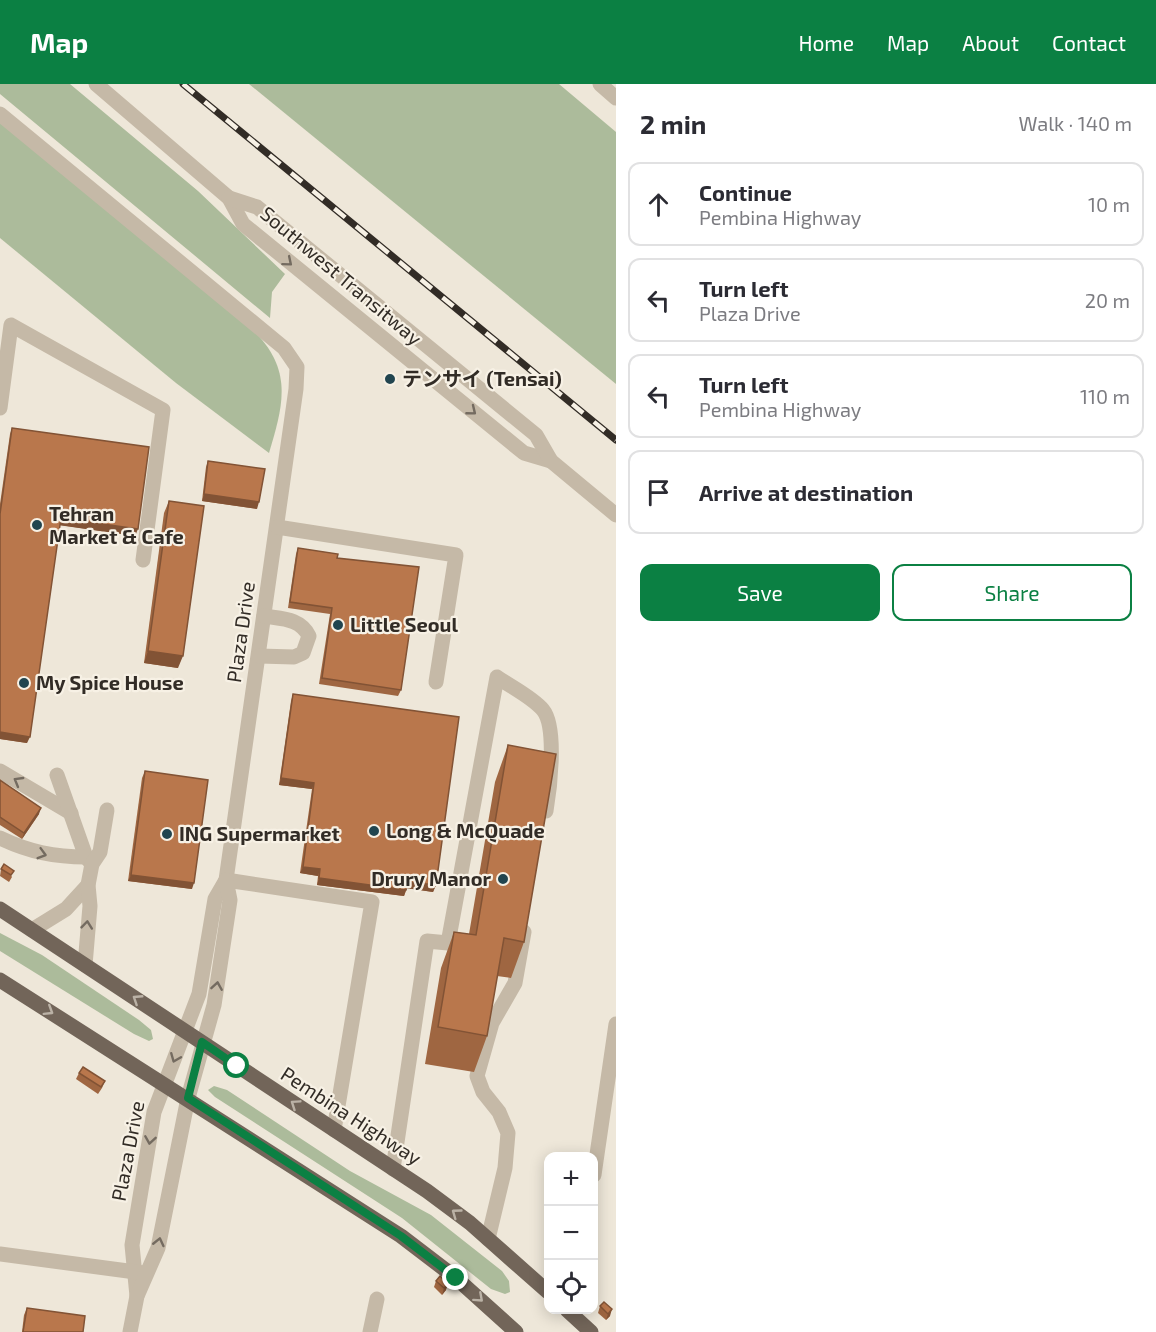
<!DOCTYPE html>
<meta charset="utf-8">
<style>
:root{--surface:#fff;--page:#f2f2f3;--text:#2b2b33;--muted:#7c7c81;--line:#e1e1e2;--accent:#0b8043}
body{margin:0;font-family:"Exo 2","Noto Sans JP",sans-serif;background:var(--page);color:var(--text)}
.controls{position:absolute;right:18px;bottom:18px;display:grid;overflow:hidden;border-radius:12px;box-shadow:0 3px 15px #0003}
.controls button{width:54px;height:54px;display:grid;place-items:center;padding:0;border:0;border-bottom:2px solid var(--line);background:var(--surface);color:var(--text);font:30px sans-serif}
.stop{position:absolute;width:18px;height:18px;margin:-14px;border:4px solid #0b8043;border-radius:50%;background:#fff}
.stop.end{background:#0b8043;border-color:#fff;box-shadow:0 2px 6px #0008}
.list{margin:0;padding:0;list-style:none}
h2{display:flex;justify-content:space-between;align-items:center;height:78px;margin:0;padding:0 24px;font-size:26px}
h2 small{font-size:20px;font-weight:400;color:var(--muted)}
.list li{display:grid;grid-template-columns:39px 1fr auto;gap:18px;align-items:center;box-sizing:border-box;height:84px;margin:0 12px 12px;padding:0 12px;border:2px solid var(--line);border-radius:12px}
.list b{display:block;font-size:22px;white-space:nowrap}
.list p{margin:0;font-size:20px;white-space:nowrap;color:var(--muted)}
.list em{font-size:20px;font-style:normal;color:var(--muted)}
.actions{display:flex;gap:12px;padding:18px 24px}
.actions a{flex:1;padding:14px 0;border:2px solid var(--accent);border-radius:12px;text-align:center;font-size:21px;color:var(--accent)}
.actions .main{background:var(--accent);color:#fff}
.icon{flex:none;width:33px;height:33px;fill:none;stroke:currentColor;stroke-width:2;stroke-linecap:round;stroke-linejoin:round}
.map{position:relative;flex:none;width:616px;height:1248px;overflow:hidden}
header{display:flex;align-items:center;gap:36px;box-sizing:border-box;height:84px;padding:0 30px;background:var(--accent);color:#fff}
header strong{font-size:28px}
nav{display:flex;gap:33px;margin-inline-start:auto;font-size:21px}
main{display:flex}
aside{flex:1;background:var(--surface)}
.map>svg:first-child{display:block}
</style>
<header>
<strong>Map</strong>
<nav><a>Home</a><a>Map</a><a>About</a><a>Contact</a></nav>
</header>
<main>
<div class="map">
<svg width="616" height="1248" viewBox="0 0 616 1248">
<rect width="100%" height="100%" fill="#eee7d9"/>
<!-- green -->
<g fill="#acbb9b">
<path d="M0 0H70L198 107 285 190 272 208 270 234 0 10Z"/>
<path d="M249 0H559L616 48V300Z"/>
<path d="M0 36 256 249C293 288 283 322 269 369L176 299 0 154Z"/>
<path d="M0 849 42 871 139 936 151 946 153 955 149 957 134 950 0 867Z"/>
<path d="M214 1002 227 1006 350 1087 431 1131 502 1187 509 1197 510 1208 505 1210 491 1205 402 1134 215 1013 208 1006Z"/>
</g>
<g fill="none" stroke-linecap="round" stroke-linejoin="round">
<!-- minor -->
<g stroke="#c5b9a7" stroke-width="15">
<path d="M96 0 229 114 243 140 524 369 551 377"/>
<path d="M600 0 616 14"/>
<path d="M0 30 284 264 297 283 296 305 226 796 215 815 199 910 154 1028 132 1161 137 1212"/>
<path d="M229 114 257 123 536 351 551 377 616 431"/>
<path d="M0 324 11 241 163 326 143 476"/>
<path d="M277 443 456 471 436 598"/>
<path d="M259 572 294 573 303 569 309 552C300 534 282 535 264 532"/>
<path d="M0 687 71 729"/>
<path d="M57 691 86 773 92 780"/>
<path d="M0 754C29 768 55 773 86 773"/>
<path d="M226 796 372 818 334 1046"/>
<path d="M32 846 66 825 88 801"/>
<path d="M85 881 90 822 88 801 92 780 100 768 107 726"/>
<path d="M393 1085 427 857 448 859 497 593C511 603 532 613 543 626 557 643 550 704 546 727"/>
<path d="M594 1091 616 940"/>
<path d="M488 1155 505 1084 508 1049 499 1028 483 1008 477 992 492 939 515 899 524 848"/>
<path d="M0 1170 143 1189"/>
<path d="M130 1248 137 1212 158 1164 188 1014 214 921 230 816 226 796"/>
<path d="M370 1248 377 1215"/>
</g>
<!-- major -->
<g stroke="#726559" stroke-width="15">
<path d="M0 825 427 1107 470 1139 548 1208"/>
<path d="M0 896 401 1152 456 1194 516 1248"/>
<path d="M567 1226 591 1248"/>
</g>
<!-- rail casing -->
<g stroke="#322c26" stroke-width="7">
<path id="rail" d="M183 0 616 356"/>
</g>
<!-- rail -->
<use href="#rail" stroke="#f7f1e5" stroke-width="4.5" stroke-dasharray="14" stroke-linecap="butt"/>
</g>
<!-- wall -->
<g fill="#9f6641">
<path d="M12 344 135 452 60 441 27 659 0 655V420L10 350Z"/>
<path d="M208 377 257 425 202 417 206 383Z"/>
<path d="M169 417 178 584 144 579 164 429Z"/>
<path d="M298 464 337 474 401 606 398 612 319 600 330 530 288 524 296 470Z"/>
<path d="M293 610 436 801 433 808 407 804 404 812 317 801 318 792 300 789 312 705 279 701 291 617Z"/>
<path d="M508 661 524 858 511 894 497 892 487 952 474 988 425 980 441 884 454 848 469 850 495 698Z"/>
<path d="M145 687 192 805 128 797 142 694Z"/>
<path d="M0 696 39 730 22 755 0 741Z"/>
<path d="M4 780 12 793 9 798 0 792 1 785Z"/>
<path d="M79 989 105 997 102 1004 98 1010 76 995Z"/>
<path d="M436 1197 446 1206 442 1211 434 1203Z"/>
<path d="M600 1222 610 1232 606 1236 598 1229Z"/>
<path d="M27 1224 83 1248H22L24 1231Z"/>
</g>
<!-- shaded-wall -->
<g fill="#825335">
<path d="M204 410 259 418 257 425 202 417Z"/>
<path d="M61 434 138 445 135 452 58 441Z"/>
<path d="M148 567 183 572 178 584 144 579Z"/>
<path d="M0 648 30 653 27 659 0 655Z"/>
<path d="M281 694 314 699 312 705 279 701Z"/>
<path d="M41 724 39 730 22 755 24 749Z"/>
<path d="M303 783 320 785 318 792 300 789Z"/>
<path d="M131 791 194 799 192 805 128 797Z"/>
<path d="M319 794 406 806 404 812 317 801Z"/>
<path d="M408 798 436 801 433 808 405 804Z"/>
<path d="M448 1200 446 1206 442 1211 444 1204Z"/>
<path d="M612 1225 610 1232 606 1236 608 1230Z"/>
</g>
<!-- building -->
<g fill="#b9774c" stroke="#825335" stroke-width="1.5">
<path d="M12 344 149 363 138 445 61 434 30 653 0 648V430Z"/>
<path d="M208 377 265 385 259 418 204 410Z"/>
<path d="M169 417 204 422 183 572 148 567Z"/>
<path d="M298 464 338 470 337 474 419 483 401 606 322 594 332 524 290 518Z"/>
<path d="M293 610 459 633 436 801 408 798 406 806 319 794 320 785 303 783 314 699 281 694Z"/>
<path d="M508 661 556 670 524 858 504 854 487 952 438 943 454 848 476 851Z"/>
<path d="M145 687 208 696 194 799 131 791Z"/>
<path d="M0 696 41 724 24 749 0 733Z"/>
<path d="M4 780 14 787 11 791 1 785Z"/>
<path d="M83 983 105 997 101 1003 79 989Z"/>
<path d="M440 1192 448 1200 444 1204 436 1197Z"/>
<path d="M604 1218 612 1225 608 1230 600 1222Z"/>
<path d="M27 1224 85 1232 83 1248H23Z"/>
</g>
<!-- one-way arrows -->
<defs><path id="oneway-chevron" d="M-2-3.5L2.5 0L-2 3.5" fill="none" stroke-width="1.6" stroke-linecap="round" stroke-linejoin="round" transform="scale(1.5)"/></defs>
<g stroke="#746b60">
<use href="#oneway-chevron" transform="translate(288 178) rotate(40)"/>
<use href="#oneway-chevron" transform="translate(472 327) rotate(39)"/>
<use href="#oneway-chevron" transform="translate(18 697) rotate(-150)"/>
<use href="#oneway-chevron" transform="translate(42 770) rotate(16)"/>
<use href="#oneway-chevron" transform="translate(87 841) rotate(-84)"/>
<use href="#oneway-chevron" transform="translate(217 902) rotate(-81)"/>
<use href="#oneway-chevron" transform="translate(175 974) rotate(112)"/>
<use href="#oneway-chevron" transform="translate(150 1056) rotate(99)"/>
<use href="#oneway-chevron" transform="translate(159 1158) rotate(-77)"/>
</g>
<g stroke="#bbb2a6">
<use href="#oneway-chevron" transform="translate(137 915) rotate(-147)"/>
<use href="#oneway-chevron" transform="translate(49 927) rotate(32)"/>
<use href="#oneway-chevron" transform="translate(295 1020) rotate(-146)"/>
<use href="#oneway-chevron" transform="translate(456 1129) rotate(-144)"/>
<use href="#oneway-chevron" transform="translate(479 1214) rotate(42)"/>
</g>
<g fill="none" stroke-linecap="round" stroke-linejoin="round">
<!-- route -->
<path stroke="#0b8043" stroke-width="8" d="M237 982 202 958 188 1014 401 1152 456 1194"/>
</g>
<!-- markers -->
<g fill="#21454f" stroke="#f7f1e5" stroke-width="2">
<circle cx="390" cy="295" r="6"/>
<circle cx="37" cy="441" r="6"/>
<circle cx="338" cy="541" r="6"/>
<circle cx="24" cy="599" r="6"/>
<circle cx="374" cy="747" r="6"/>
<circle cx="167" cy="750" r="6"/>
<circle cx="503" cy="795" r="6"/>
</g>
<g text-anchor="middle" stroke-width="4.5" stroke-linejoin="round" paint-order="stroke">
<!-- street labels -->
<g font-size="20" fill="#322c26" stroke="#f7f1e5">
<text transform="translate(341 192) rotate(40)" y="7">Southwest Transitway</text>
<text transform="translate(241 548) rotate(-82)" y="7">Plaza Drive</text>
<text transform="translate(351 1032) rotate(33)" y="7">Pembina Highway</text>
<text transform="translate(128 1067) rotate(-79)" y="7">Plaza Drive</text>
</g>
<!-- poi labels -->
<g font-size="20" font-weight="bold" fill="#322c26" stroke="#f7f1e5" text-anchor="start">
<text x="402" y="302">テンサイ (Tensai)</text>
<text x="49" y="437">Tehran<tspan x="49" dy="23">Market &amp; Cafe</tspan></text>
<text x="350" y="548">Little Seoul</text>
<text x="36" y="606">My Spice House</text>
<text x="386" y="754">Long &amp; McQuade</text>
<text x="179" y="757">ING Supermarket</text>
<text x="491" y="802" text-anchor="end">Drury Manor</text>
</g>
</g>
</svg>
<div class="controls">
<button>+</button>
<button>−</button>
<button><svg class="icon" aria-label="locate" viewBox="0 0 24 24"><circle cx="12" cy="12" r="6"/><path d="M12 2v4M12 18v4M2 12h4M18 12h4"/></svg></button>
</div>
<div class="stop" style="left:237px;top:982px"></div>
<div class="stop end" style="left:456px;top:1194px"></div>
</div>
<aside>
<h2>2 min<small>Walk · 140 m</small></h2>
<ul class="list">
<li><svg class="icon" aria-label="ahead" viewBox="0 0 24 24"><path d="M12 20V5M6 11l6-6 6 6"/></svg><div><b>Continue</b><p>Pembina Highway</p></div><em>10 m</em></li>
<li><svg class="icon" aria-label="left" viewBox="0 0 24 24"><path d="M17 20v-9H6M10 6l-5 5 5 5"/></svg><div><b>Turn left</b><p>Plaza Drive</p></div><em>20 m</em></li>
<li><svg class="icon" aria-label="left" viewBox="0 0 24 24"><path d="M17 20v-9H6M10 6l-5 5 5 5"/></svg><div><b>Turn left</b><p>Pembina Highway</p></div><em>110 m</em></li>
<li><svg class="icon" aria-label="arrive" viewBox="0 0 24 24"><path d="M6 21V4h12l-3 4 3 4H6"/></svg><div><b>Arrive at destination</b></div></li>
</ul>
<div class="actions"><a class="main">Save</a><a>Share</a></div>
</aside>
</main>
